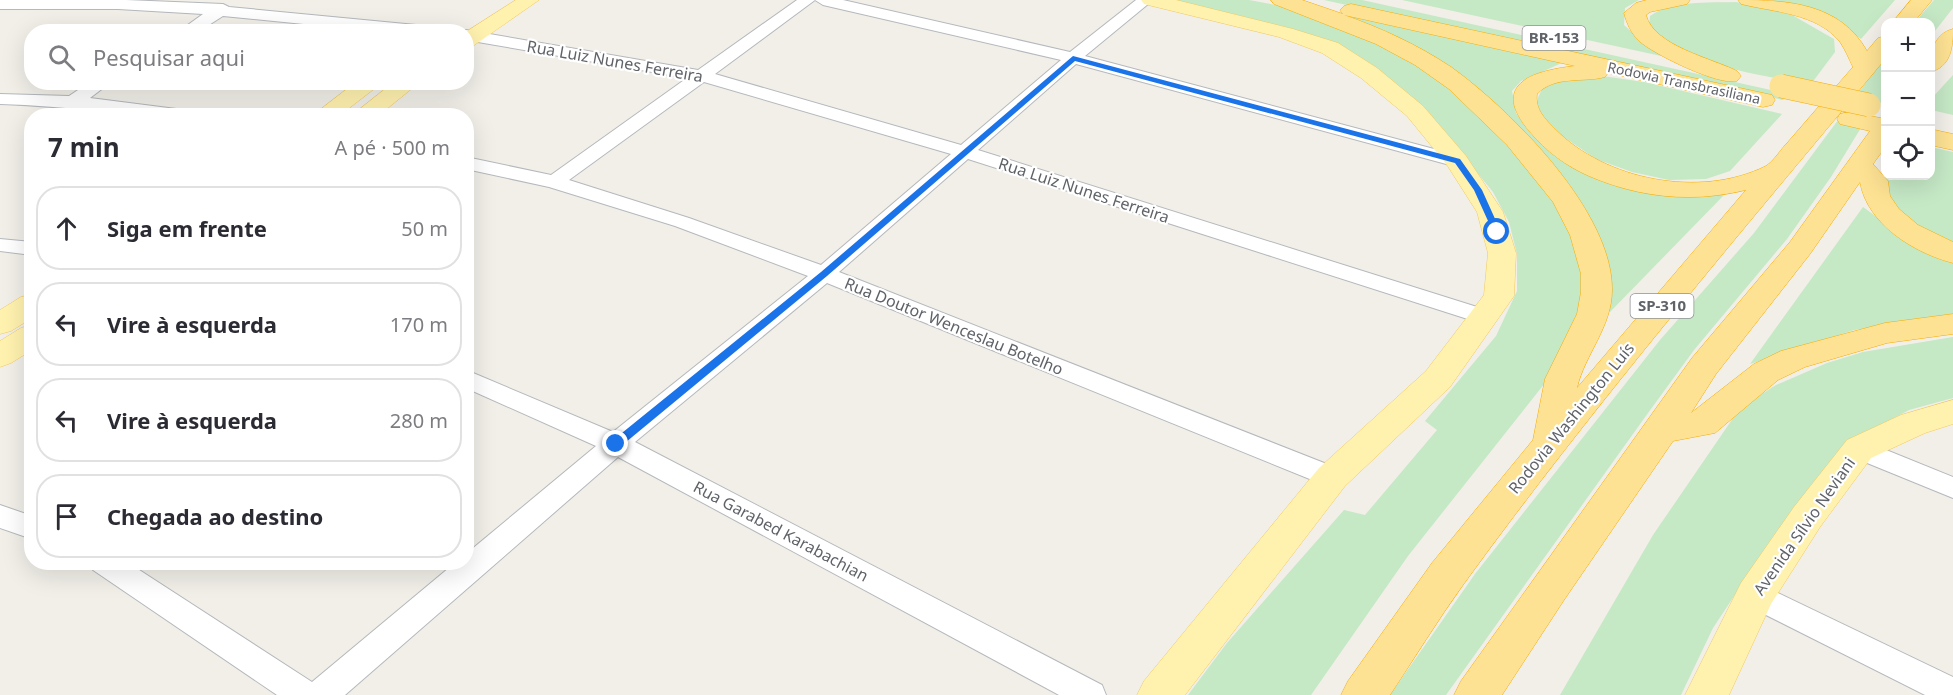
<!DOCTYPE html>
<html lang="pt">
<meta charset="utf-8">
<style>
:root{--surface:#fff;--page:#f2f2f3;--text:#2b2b33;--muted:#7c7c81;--line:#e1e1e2}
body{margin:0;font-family:"Noto Sans",sans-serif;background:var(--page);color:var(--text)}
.controls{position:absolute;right:18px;top:18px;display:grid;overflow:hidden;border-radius:12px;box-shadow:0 6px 24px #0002}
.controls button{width:54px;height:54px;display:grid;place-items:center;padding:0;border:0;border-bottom:2px solid var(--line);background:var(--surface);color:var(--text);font:30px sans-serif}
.stop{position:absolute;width:18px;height:18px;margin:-14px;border:4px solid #1a73e8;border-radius:50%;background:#fff}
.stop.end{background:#1a73e8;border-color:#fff;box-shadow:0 2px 6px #0008}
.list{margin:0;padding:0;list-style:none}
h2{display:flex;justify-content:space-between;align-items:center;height:78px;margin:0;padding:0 24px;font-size:26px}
h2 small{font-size:20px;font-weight:400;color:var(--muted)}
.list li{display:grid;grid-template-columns:39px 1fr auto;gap:18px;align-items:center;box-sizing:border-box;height:84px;margin:0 12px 12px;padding:0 12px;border:2px solid var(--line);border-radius:24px}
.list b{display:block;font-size:22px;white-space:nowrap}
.list em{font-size:20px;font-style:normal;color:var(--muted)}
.icon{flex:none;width:33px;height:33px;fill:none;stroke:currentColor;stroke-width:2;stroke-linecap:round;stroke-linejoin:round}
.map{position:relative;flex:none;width:1953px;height:695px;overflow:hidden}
.search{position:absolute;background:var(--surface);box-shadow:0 6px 24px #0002;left:24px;top:24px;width:450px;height:66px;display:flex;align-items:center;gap:15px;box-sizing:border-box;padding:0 21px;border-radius:24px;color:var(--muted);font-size:22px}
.panel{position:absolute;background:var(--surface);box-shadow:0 6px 24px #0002;left:24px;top:108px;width:450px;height:462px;border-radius:24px}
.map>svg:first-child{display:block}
</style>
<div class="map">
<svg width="1953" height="695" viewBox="0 0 1953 695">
<rect width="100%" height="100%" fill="#f1efe8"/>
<!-- green -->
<g fill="#c5e8c5">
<path d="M1171 0H1249L1286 7 1401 51 1469 101 1572 217 1588 287 1556 369 1408 556 1311 695H1188L1227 643 1344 510 1365 515 1437 430 1425 421 1496 336 1517 291V254L1509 222 1493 192 1448 137 1295 30Z"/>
<path d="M1324 0H1362L1789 94 1783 100Z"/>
<path d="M1402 0H1639L1625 8 1624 25 1643 42 1675 59Z"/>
<path d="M1771 0H1895L1861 39 1820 13Z"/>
<path d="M1934 0H1953V8L1931 36 1930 22H1915Z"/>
<path d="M1736 2 1792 15 1834 39 1835 52 1811 84C1758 75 1689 66 1649 27L1650 16C1673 0 1707 3 1736 2Z"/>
<path d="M1323 9 1564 62 1521 81 1512 91 1516 113 1531 134 1556 154 1685 195 1725 194 1610 312 1595 234 1492 111Z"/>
<path d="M1885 57V97L1859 131 1831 177 1787 239 1694 350 1648 413 1446 695H1390L1475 574 1660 340 1754 233Z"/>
<path d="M1595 75 1644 82 1782 114 1730 171 1706 179 1669 180 1632 172 1596 159 1552 129 1536 108C1539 75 1568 78 1595 75Z"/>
<path d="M1953 75V115L1931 110V99Z"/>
<path d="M1931 147 1953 152V248L1922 230 1894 207 1885 179 1888 176H1930Z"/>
<path d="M1863 207 1903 236 1953 261V316L1854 330 1750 364Z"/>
<path d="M1953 337V398L1909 410 1849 442 1815 480 1777 531 1713 628 1681 695H1560L1653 535 1740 408 1776 385 1827 363 1863 352Z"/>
</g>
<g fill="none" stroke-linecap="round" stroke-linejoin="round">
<!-- minor casing -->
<g stroke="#b5b8bc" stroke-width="2">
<g id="minor">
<path d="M0 0H126L223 4 229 7 437 27 445 32H383L223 16 198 32H178L203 14 118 9H0Z"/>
<path d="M797 0H815L715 74 961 145 1061 60 823 5 815 0H843L1070 52 1136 0H1153L1085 56 1464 157 1467 161 1457 167 1450 165 1076 64 978 150 1493 312 1497 317 1493 322 1485 324 1477 322 968 159 839 272 1342 470 1346 477 1342 484 1332 487 1322 484 827 283 635 442 1102 685 1106 695H1059L618 457 345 695H277L93 570 88 562H127L312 682 456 562H466V554L596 446 466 388V370L613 432 808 276 675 226 549 187 466 169V157L551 175 687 78 466 40V32H461L466 30 698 70ZM704 82 951 154 821 265 689 218 569 180Z"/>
<path d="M90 82H111L90 98 192 111 201 116C133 116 67 106 0 104V94L69 96Z"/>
<path d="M0 239 32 242V255L0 251Z"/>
<path d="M1859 439 1953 477V498L1850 456 1846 449 1850 442Z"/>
<path d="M0 505 32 516V539L0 528Z"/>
<path d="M1755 582 1953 677V695H1925L1744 604 1740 595 1744 586Z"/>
</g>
</g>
<!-- major casing -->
<g stroke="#f2c960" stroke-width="1">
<g id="major">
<path d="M516 0H539L473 46 466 48V32Z"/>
<path d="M1141 0H1176L1293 29 1338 43 1377 68 1423 106 1466 156 1503 212 1516 253 1514 296 1450 387 1345 486 1185 695H1137L1144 681 1319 468 1426 371 1484 295 1488 253 1477 212 1447 165 1407 116 1361 78 1322 53 1279 37 1144 4Z"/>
<path d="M356 82H383L339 116H312Z"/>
<path d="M394 82H420L378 116H351Z"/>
<path d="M32 295V318L11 331 0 334V310L21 297Z"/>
<path d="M32 325V350L11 363 0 367V341L21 328Z"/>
<path d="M1953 400V424L1925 433 1871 458 1820 527 1771 604 1729 695H1685L1741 583 1794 507 1847 440 1901 415Z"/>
</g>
</g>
<!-- highway casing -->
<g stroke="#f9ab00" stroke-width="1">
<g id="highway">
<path d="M1271 0H1302L1343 14 1340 10 1344 6 1351 4 1772 95 1775 100 1772 105 1763 107 1608 73 1605 77C1583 83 1555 75 1537 94 1535 109 1544 118 1555 129 1605 180 1700 199 1766 166 1774 161 1781 149 1788 142 1810 117 1831 92 1853 67 1849 59 1845 49 1840 42 1817 13 1773 12 1741 4L1738 0C1787 0 1840 3 1867 51L1878 38 1886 36V58C1742 231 1595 403 1463 585 1437 621 1414 659 1390 695H1341L1348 681 1432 563 1533 440 1545 379 1577 314 1581 292V274L1570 235 1553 202 1507 145 1449 89 1415 65 1376 44 1274 4ZM1344 15 1575 66C1530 71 1490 85 1530 132 1546 151 1566 166 1589 176 1640 198 1693 203 1746 190L1577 388C1585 354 1612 327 1612 290 1613 212 1511 110 1451 67 1418 45 1381 28 1344 15Z"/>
<path d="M1647 0H1690L1687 4 1650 12 1646 15C1654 46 1711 58 1737 71L1741 76 1737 81C1719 86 1655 55 1639 41 1631 33 1627 24 1624 13L1636 3Z"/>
<path d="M1911 0H1932L1914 22H1893Z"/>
<path d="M1953 29C1953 47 1951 67 1930 72 1930 54 1933 34 1953 29Z"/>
<path d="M1849 112 1886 119V146L1873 164 1888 181 1890 196 1899 209 1918 225 1953 242V263C1914 253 1867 224 1860 182L1810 254 1716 374 1691 413 1754 364 1781 351 1885 323 1953 314V334L1887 343 1805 367 1778 380 1715 433 1673 441 1564 600 1502 695H1454L1461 681 1692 358 1790 242 1870 131 1840 124 1837 119 1840 114Z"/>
<path d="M1930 129 1953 134V150L1930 145Z"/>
</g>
</g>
<!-- minor -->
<use href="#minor" fill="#fff" fill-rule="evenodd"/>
<!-- major -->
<use href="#major" fill="#fff2af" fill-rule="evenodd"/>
<!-- highway -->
<use href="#highway" fill="#fde293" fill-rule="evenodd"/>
<!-- highway-bridge casing -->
<g stroke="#f9ab00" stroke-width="24" stroke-linecap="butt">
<path id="highway-bridge" d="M1781 86 1869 105"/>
</g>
<!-- highway-bridge -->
<use href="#highway-bridge" stroke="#fde293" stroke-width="23"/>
</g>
<!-- route -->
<path fill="#1a73e8" d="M1073 56 1460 159 1482 190 1501 232 1497 235 1493 232 1474 190 1455 163 1075 61 827 276 620 447H612V441L821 272Z"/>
<g text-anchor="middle" stroke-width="4.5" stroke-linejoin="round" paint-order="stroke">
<!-- far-street labels -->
<g font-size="14" fill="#5f6368" stroke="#fff">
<text transform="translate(1684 83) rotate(12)" y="5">Rodovia Transbrasiliana</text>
</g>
<!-- shield labels -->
<g fill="#fff" stroke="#8f9295" stroke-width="1.5">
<rect x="1522.5" y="26" width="63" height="24" rx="4.5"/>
<rect x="1630.5" y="294" width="63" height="24" rx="4.5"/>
</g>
<g font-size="15" font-weight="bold" fill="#5f6368">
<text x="1554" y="43">BR-153</text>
<text x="1662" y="311">SP-310</text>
</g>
<!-- street labels -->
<g font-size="16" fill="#5f6368" stroke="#fff">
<text transform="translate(615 61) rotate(10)" y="6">Rua Luiz Nunes Ferreira</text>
<text transform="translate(1084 190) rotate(18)" y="6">Rua Luiz Nunes Ferreira</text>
<text transform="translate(954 326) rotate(22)" y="6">Rua Doutor Wenceslau Botelho</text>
<text transform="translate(1571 418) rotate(-51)" y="6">Rodovia Washington Luís</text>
<text transform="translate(1804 526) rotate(-55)" y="6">Avenida Sílvio Neviani</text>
<text transform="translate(781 531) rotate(28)" y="6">Rua Garabed Karabachian</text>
</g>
</g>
</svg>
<div class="controls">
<button>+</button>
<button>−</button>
<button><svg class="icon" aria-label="locate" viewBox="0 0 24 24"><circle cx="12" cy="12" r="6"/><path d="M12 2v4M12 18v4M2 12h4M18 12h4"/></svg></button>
</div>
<div class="stop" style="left:1497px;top:232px"></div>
<div class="stop end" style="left:616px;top:444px"></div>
<div class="search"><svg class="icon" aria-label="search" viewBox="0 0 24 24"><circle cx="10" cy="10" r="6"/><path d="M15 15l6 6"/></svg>Pesquisar aqui</div>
<section class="panel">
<h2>7 min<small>A pé · 500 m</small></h2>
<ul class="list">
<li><svg class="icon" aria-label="ahead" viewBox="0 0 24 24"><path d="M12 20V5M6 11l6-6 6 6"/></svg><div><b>Siga em frente</b></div><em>50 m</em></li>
<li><svg class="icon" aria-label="left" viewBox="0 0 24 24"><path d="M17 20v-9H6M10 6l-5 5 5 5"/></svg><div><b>Vire à esquerda</b></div><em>170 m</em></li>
<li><svg class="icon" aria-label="left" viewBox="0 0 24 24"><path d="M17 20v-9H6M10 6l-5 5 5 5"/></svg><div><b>Vire à esquerda</b></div><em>280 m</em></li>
<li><svg class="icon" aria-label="arrive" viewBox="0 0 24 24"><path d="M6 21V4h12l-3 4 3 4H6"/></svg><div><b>Chegada ao destino</b></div></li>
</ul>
</section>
</div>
